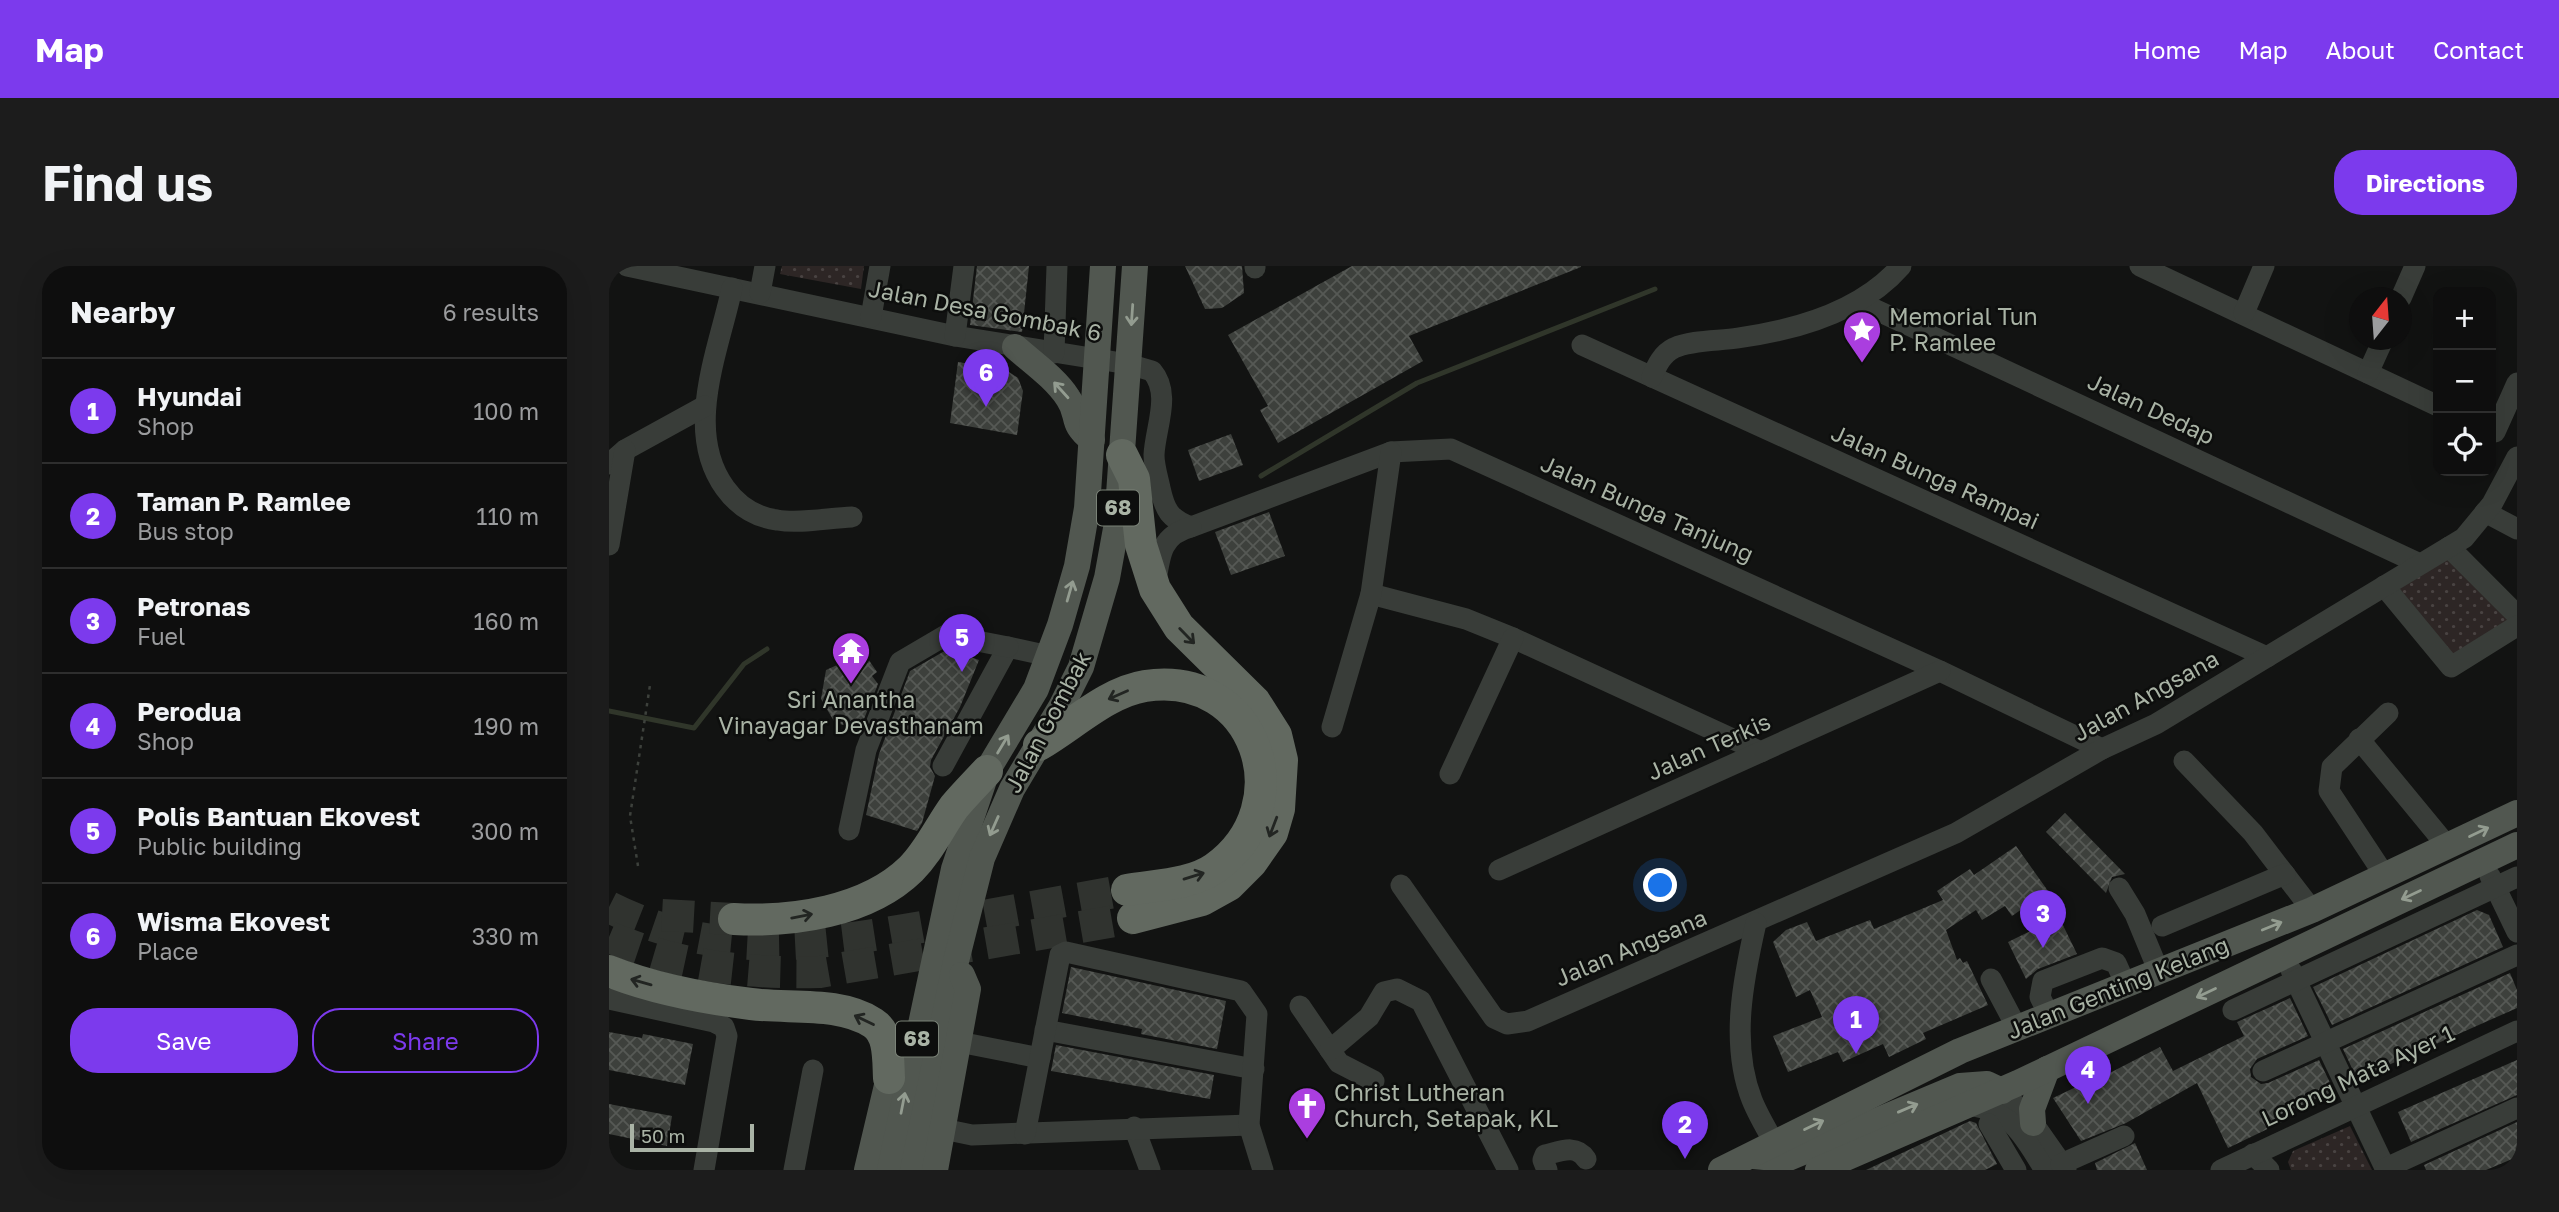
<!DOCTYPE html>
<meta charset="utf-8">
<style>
:root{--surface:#0e0e0e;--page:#1c1c1c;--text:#f1f3f6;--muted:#9b9c9e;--line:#2e2e2e;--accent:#7c3aed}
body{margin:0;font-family:"Golos Text",sans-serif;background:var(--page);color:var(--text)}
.controls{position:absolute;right:21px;top:21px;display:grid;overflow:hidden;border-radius:14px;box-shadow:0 7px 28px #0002}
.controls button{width:63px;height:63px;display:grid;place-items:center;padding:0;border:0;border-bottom:2px solid var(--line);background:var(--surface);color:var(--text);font:35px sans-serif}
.compass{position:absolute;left:1740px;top:21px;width:63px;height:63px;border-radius:50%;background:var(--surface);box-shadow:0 7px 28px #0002;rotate:17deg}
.scale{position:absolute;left:21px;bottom:18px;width:124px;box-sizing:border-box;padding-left:7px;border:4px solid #a9b3a5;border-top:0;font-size:19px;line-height:24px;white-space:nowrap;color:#a9b3a5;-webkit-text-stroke:5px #0d0e0d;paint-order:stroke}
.you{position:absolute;left:1052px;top:620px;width:24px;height:24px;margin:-18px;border:5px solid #fff;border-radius:50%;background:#1a73e8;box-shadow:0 0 0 10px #1a73e833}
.badge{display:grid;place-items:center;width:46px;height:46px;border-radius:50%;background:var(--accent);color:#fff;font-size:23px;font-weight:700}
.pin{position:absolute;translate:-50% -58px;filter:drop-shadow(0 2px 4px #0008)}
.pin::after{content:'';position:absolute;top:37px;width:24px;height:21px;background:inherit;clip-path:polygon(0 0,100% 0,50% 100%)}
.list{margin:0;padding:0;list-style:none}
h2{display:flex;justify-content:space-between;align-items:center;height:91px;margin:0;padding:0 28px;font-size:30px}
h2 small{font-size:23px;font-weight:400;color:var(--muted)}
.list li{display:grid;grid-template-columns:46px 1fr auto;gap:21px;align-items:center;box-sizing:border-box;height:105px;padding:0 28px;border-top:2px solid var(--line)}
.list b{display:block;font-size:26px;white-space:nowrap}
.list p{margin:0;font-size:23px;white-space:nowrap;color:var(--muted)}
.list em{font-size:23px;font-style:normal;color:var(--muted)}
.actions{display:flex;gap:14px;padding:21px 28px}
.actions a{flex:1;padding:16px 0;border:2px solid var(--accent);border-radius:28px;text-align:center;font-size:24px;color:var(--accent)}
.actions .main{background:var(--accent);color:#fff}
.icon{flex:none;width:38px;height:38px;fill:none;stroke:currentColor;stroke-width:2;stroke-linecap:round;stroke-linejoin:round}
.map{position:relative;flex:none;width:1908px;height:904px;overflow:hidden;border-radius:28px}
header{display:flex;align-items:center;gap:42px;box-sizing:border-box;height:98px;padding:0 35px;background:var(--accent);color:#fff}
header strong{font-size:33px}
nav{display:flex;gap:38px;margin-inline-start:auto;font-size:24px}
.intro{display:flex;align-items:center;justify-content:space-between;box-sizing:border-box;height:168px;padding:0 42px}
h1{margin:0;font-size:49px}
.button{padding:18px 32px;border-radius:28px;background:var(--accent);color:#fff;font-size:24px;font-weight:700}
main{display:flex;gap:42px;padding:0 42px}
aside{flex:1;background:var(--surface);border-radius:28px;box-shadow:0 7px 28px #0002}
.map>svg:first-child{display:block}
</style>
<header>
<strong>Map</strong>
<nav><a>Home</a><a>Map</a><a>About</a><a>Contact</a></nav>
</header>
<div class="intro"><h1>Find us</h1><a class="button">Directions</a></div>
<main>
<aside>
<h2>Nearby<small>6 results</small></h2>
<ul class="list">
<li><span class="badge">1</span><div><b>Hyundai</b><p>Shop</p></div><em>100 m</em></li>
<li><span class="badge">2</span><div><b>Taman P. Ramlee</b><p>Bus stop</p></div><em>110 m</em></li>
<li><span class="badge">3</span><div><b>Petronas</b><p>Fuel</p></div><em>160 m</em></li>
<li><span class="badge">4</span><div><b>Perodua</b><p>Shop</p></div><em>190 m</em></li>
<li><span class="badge">5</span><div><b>Polis Bantuan Ekovest</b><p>Public building</p></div><em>300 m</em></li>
<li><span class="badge">6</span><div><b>Wisma Ekovest</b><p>Place</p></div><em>330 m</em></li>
</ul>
<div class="actions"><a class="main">Save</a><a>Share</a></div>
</aside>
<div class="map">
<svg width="1908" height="904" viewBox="0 0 1908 904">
<defs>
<pattern id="park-dots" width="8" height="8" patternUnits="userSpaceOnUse" patternTransform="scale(1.75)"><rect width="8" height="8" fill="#2d2625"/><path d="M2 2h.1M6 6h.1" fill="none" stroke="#494342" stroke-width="1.8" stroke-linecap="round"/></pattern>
<pattern id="building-cross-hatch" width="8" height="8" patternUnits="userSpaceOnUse" patternTransform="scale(1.75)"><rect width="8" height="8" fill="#3d403c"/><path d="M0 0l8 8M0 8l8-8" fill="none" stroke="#565955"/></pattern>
</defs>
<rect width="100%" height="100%" fill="#121312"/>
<!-- park -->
<g fill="url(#park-dots)">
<path d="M173 0H255L252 23 171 8Z"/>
<path d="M1839 289 1908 356 1849 401 1784 320Z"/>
<path d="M1741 860 1763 904H1682L1679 896 1684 885Z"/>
</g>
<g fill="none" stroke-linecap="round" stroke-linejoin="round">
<!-- stream -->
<g stroke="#30362a" stroke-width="5">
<path d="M652 210 808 117 1046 23"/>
<path d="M0 445 85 462 135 398 158 383"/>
</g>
</g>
<!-- building -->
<g fill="url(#building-cross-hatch)">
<path d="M368 0H420L413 66 361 59Z"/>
<path d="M576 0H633L635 27 613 42 596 43Z"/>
<path d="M743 0H972V1L800 70 814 95 669 177 651 144 659 140 619 69Z"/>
<path d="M349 96 397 104 409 112 414 125 408 169 341 157Z"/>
<path d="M622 168 634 199 590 215 579 184Z"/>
<path d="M660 246 676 290 622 309 606 266Z"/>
<path d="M339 383 370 394 351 441 322 494 321 501 326 510 313 557 308 565 257 549 270 488 301 405Z"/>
<path d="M255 387 268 406 263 410 269 418 253 458 247 462 226 457 212 433 217 404Z"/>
<path d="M1456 547 1516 608 1503 611 1497 627 1437 566Z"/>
<path d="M1407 580 1439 625 1403 650 1396 640 1373 654 1367 644 1337 664 1348 694 1351 692 1354 697 1358 695 1379 739 1314 767 1317 773 1280 791 1274 778 1234 796 1229 786 1179 806 1164 770 1213 751 1201 724 1187 731 1164 676 1177 664 1198 656 1207 675 1261 654 1265 663 1334 634 1328 625 1361 603 1365 609Z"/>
<path d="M1868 644 1880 649 1894 681 1723 759 1704 721Z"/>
<path d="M1450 651 1468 688 1429 703 1417 713 1399 676Z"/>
<path d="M462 701 617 735 608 783 532 768 533 763 453 747Z"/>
<path d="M1901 707 1908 724V742L1748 813 1734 783Z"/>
<path d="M1681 732 1699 770 1648 793 1641 803 1642 811 1652 818 1659 817 1710 794 1725 825 1670 849 1673 856 1619 882 1588 817 1517 857 1472 875 1444 832 1492 809 1493 811 1551 781 1564 805 1635 770 1628 756Z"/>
<path d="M0 766 33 772 34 768 84 778 76 819 0 804Z"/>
<path d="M447 779 605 809 601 833 442 805Z"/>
<path d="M1908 794V829L1802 876 1789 846Z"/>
<path d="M0 838 63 850 58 880 0 868Z"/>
<path d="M1361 855 1367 857 1388 898 1376 904H1257Z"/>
<path d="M1908 856V891L1877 904H1817L1815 899Z"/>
<path d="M1526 877 1538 904H1488L1486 897Z"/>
</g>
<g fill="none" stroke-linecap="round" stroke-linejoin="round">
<!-- highway-tunnel -->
<g stroke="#30332f" stroke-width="32" stroke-dasharray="32 16" stroke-linecap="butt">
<path d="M0 641C111 697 212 679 329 658 392 647 455 635 518 624"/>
<path d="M53 649 125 653"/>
<path d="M0 671C68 700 138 708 211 706L524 652"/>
</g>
<!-- path -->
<path stroke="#3d413c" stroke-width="2.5" stroke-dasharray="3.5 5" stroke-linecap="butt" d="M29 600 21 550 41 419"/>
<!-- minor -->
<g stroke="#393d39" stroke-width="21">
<path d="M18 0 346 70 519 98 543 105C563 128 546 162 545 189 545 200 549 212 551 222 556 245 561 253 582 261L782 186 842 183 1331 405 1493 483"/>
<path d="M646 0V2"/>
<path d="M1531 0 1829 140"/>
<path d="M123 22C110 84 74 164 116 222 129 240 145 251 168 254 191 258 219 252 243 251"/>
<path d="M151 27 156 0"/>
<path d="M1792 32 1806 0"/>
<path d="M1250 36 1811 298"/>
<path d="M1635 47 1655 0"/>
<path d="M262 51 271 0"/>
<path d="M346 70 355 0"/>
<path d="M973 79 1658 391"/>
<path d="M445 87 448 0"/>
<path d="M1759 107 1774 74"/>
<path d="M1043 111C1048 99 1053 88 1065 82 1083 74 1110 75 1129 72 1187 64 1252 46 1292 0"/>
<path d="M1886 166 1908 117"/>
<path d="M0 198 16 184 96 140"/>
<path d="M1876 246 1908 263"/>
<path d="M0 279 16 184"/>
<path d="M1840 281 1908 349"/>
<path d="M547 315C551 287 553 269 582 261"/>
<path d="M1775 320 1842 401 1908 360"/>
<path d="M762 328 857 353 904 372 1152 486"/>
<path d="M723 461 762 328 782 186"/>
<path d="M1750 473 1839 581"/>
<path d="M1575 495 1644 567 1703 644"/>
<path d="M334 500 399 381 440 390"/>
<path d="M841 508 904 372"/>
<path d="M240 564 257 484 291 396 337 369 399 381"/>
<path d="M890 604 1331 405"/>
<path d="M1776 610 1720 525 1723 501 1779 447"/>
<path d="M1881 610 1908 666"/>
<path d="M792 619 885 752 898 758 919 755 1347 567 1493 483 1547 458 1855 272 1883 238 1908 191"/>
<path d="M1510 622 1526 648 1550 706"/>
<path d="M1147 657C1134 714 1121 778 1143 834 1149 849 1158 864 1166 878"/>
<path d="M1553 660 1676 608"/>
<path d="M1682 704 1777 904"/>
<path d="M1382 713 1408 762"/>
<path d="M0 733 105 756 115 761 118 770 95 904"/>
<path d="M691 740 730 797 765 815"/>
<path d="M1624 744 1908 611"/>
<path d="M1440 749 1431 731 1434 715 1493 692 1507 697 1517 719"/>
<path d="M436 764 645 803"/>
<path d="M350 776 431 792"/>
<path d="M721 784 760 751 775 726 788 723 812 735 899 904"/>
<path d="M1654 805 1908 689"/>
<path d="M1393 825 1424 857 1457 904"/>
<path d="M1360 839C1406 847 1413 869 1436 904"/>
<path d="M1380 858 1407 904"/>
<path d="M525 861 541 904"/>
<path d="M334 863 363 869 640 859"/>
<path d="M416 868 451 689 457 686 632 725 648 748 640 859 654 904"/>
<path d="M1644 888 1660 904"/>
<path d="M1452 898 1515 870"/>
<path d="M1777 902 1908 842"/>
<path d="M185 904 204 804"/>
<path d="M938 904 934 894 936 889C952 885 967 878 977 893"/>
<path d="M1612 904 1908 765"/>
</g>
<!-- major -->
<g stroke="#515750" stroke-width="26">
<path d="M406 81C424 97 446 112 459 132 472 151 460 156 483 174"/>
<path d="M1424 857 1423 843 1438 803"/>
<path d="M1144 890 1177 893 1351 820 1378 818 1393 825"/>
<path d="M258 904 284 794"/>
<path d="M281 904 345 603 378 505 427 423 451 359 468 300 478 242 494 0"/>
<path d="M304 904 347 695 373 592 403 523 452 441 472 401 498 312 508 257 526 0"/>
<path d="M326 904 359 723 353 709"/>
<path d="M1112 904 1351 785 1703 644 1908 547"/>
<path d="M1209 904 1409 817 1908 579"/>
</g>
<!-- highway -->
<g stroke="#626960" stroke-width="32">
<path d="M513 189 525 213 532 279 546 323 570 361 646 436 667 469 673 494 670 543 663 567 642 597 620 619 593 634 524 652"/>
<path d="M430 479C463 460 498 426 536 420 648 403 693 540 606 602 582 619 545 619 518 624"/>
<path d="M125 653C183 656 258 646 302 603 320 585 330 562 345 541 355 529 367 517 378 505"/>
<path d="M0 705C45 723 94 732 142 738 180 743 231 735 264 757 281 768 279 794 280 812"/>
</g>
</g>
<!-- one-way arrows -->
<defs><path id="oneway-shaft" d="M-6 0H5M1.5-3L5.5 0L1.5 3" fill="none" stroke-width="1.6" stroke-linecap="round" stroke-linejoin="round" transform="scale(1.75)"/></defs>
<g stroke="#939c90">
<use href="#oneway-shaft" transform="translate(523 49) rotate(94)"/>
<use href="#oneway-shaft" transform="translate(452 124) rotate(-132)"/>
<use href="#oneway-shaft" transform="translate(461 325) rotate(-74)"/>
<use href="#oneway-shaft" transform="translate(394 478) rotate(-59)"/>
<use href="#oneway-shaft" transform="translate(385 560) rotate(114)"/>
<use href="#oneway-shaft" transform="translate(1870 566) rotate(-26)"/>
<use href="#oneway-shaft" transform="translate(1802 629) rotate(155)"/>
<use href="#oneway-shaft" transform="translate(1663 660) rotate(-22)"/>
<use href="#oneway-shaft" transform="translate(1597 727) rotate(155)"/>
<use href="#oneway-shaft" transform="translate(294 837) rotate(-79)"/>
<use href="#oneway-shaft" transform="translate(1299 842) rotate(-23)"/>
<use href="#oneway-shaft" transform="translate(1205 859) rotate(-26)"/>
</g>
<g stroke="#222522">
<use href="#oneway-shaft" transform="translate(578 370) rotate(46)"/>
<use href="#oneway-shaft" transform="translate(509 429) rotate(156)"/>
<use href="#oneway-shaft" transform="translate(664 561) rotate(111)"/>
<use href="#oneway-shaft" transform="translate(585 610) rotate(-17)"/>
<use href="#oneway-shaft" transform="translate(193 650) rotate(-11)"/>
<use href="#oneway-shaft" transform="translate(32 716) rotate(-164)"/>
<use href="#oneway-shaft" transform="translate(255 754) rotate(-154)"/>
</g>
<!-- icons -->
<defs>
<g id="sight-pin" transform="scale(2.0125)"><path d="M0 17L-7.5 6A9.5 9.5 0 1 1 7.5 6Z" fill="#aa3edf" stroke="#0d0e0d"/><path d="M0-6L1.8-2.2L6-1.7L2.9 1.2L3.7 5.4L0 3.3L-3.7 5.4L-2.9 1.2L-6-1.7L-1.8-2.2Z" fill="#fff"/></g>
<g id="temple-pin" transform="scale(2.0125)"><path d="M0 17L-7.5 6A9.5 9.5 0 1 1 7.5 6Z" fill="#aa3edf" stroke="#0d0e0d"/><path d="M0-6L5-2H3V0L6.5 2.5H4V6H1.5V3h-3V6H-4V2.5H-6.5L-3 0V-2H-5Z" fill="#fff"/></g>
<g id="church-pin" transform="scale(2.0125)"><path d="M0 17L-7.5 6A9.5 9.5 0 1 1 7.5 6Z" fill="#aa3edf" stroke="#0d0e0d"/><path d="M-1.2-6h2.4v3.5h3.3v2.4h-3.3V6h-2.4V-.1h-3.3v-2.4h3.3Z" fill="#fff"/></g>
</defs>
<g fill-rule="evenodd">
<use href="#sight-pin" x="1253" y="64"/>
<use href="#temple-pin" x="242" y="385"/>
<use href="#church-pin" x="698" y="840"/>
</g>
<g text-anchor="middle" stroke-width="5" stroke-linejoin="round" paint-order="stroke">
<!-- shield labels -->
<g fill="#0d0e0d" stroke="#7a8277" stroke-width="2">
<rect x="488" y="224.5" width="42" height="35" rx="5"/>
<rect x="287" y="755.5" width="42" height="35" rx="5"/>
</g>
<g font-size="21" font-weight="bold" fill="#a9b3a5">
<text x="509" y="249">68</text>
<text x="308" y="780">68</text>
</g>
<!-- street labels -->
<g font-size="23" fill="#a9b3a5" stroke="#0d0e0d">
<text transform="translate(376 45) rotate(11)" y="8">Jalan Desa Gombak 6</text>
<text transform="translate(1542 143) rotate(25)" y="8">Jalan Dedap</text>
<text transform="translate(1326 211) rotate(24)" y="8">Jalan Bunga Rampai</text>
<text transform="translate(1038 243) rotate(24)" y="8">Jalan Bunga Tanjung</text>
<text transform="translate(1537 430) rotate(-29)" y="8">Jalan Angsana</text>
<text transform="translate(439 456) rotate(-62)" y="8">Jalan Gombak</text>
<text transform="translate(1100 481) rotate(-24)" y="8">Jalan Terkis</text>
<text transform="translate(1022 682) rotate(-23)" y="8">Jalan Angsana</text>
<text transform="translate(1509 722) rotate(-22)" y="8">Jalan Genting Kelang</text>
<text transform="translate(1749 810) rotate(-25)" y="8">Lorong Mata Ayer 1</text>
</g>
<!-- poi labels -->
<g font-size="23" fill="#a9b3a5" stroke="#0d0e0d" text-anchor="start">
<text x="1280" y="59">Memorial Tun<tspan x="1280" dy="26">P. Ramlee</tspan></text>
<text x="242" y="442" text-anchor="middle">Sri Anantha<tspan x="242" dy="26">Vinayagar Devasthanam</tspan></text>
<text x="725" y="835">Christ Lutheran<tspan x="725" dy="26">Church, Setapak, KL</tspan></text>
</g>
</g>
</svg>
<div class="controls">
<button>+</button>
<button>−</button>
<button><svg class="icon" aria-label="locate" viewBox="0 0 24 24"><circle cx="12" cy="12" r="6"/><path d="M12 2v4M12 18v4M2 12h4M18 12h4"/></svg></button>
</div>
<svg class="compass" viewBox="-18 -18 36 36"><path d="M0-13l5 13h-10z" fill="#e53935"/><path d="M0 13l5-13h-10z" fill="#9b9c9e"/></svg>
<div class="scale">50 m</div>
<div class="you"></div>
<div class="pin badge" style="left:1247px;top:788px">1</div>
<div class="pin badge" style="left:1076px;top:893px">2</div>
<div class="pin badge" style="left:1434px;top:682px">3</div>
<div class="pin badge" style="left:1479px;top:838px">4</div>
<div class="pin badge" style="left:353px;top:406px">5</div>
<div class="pin badge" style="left:377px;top:141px">6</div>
</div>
</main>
